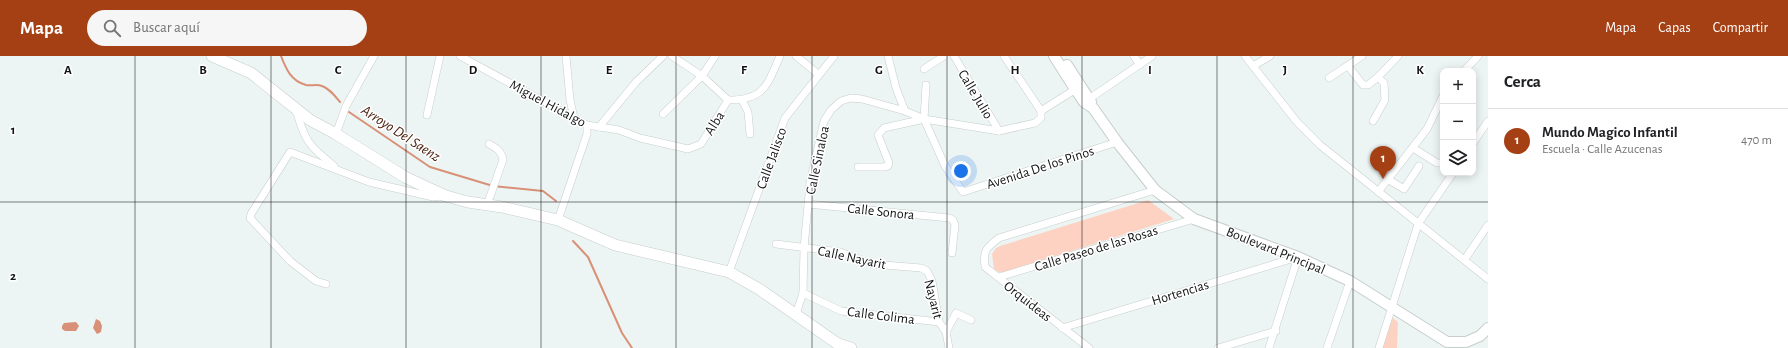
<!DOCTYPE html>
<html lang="es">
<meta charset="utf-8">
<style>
:root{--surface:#fff;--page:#f6f6f6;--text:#202124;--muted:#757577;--line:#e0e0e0;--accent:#a54014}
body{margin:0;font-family:"Alegreya Sans",sans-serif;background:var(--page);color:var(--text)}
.controls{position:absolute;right:12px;top:12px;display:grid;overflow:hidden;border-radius:8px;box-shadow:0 2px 10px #0003}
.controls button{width:36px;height:36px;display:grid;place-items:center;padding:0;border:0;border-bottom:1px solid var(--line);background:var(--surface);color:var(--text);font:20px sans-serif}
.you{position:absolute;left:961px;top:115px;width:14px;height:14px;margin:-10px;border:3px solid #fff;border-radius:50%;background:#1a73e8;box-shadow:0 0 0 6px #1a73e833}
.badge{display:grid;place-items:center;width:26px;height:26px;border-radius:50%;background:var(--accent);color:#fff;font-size:13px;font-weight:700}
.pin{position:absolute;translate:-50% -33px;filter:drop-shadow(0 1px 2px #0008)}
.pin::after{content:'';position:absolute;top:21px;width:14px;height:12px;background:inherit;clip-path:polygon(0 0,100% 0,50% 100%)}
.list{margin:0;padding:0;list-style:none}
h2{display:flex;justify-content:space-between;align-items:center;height:52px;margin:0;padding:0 16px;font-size:17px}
h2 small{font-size:13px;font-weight:400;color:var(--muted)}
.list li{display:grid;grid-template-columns:26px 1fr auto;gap:12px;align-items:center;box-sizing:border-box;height:64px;padding:0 16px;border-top:1px solid var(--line)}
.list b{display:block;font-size:15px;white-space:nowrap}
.list p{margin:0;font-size:13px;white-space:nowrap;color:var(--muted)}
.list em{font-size:13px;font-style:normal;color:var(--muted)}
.icon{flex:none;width:22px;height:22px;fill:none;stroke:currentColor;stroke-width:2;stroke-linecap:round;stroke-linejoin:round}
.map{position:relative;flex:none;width:1488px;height:292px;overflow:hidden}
header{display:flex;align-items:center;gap:24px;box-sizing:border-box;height:56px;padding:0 20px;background:var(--accent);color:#fff}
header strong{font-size:19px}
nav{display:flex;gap:22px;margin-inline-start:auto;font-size:14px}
.search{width:280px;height:36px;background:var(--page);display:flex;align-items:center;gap:10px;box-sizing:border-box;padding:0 14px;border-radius:22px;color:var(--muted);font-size:15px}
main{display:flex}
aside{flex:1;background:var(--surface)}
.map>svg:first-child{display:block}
</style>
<header>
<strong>Mapa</strong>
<div class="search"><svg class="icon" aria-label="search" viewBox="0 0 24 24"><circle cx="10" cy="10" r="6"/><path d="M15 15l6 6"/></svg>Buscar aquí</div>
<nav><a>Mapa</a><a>Capas</a><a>Compartir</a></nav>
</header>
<main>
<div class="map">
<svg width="1488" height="292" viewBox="0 0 1488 292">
<rect width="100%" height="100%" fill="#edf5f4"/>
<!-- green -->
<g fill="#fed2c2">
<path d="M1148 144 1174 163 1004 216H999L994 213 992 198 996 192 1000 190Z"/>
<path d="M1390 260 1398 266 1397 292H1380Z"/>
</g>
<!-- water -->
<g fill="#d89177">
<path d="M96 263 100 265 102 270 101 276 97 278 93 272Z"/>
<path d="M76 266 79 270 76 275H65L62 273V270L64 267Z"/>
</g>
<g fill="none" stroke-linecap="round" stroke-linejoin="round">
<!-- stream -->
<g stroke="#d89177" stroke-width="2">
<path d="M281 0C286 13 291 25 306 29 311 30 317 28 322 30 330 33 334 39 340 46"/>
<path d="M349 56 430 111 493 130 543 135 556 145"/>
<path d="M573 185 588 201 622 277 632 292"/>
</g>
<!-- street casing -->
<g stroke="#c6cecc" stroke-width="8">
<g id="street">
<path d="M460 0 587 69 619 74 640 82 688 93 701 88 728 44"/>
<path d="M566 0 570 44 574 62"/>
<path d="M672 0 702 20 728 44"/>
<path d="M796 0 818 18"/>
<path d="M888 0 896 32 905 55"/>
<path d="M954 0 999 75"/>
<path d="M1004 0 1041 55"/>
<path d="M1134 0 1140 9"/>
<path d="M1245 0 1297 66 1320 89 1488 223"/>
<path d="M1253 10 1270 0"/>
<path d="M1348 10 1363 29H1368L1378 21 1398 0"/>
<path d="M924 13 944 0"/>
<path d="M1464 15 1478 0"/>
<path d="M1329 22 1362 0"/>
<path d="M926 29 924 63 945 110 963 136 1117 86"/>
<path d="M728 44C765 44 767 29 780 0"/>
<path d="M742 44 748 56 750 78"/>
<path d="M1086 45 1152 0"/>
<path d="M296 54C305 85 308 89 334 110"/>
<path d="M1041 55 1079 31"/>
<path d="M663 58 702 20 715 0"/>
<path d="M427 59 440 0"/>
<path d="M1373 65 1385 44 1384 27 1378 21"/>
<path d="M599 71 636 26 663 0"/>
<path d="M336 78 346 50 374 0"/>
<path d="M1473 87 1488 65"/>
<path d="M1413 92 1437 107H1443"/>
<path d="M858 111H884L888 110 889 107 878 79 884 72 924 63"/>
<path d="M1389 124 1404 133 1419 110"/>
<path d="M1378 136 1427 73 1443 40"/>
<path d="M808 148 949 162 953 164 955 169 952 197"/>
<path d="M487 149 503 104C502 95 496 92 489 88"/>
<path d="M558 164 587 78V69"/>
<path d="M776 188 840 196 872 208 921 212 927 215 932 225 939 266 946 276 949 292"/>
<path d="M1465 203 1488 169"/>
<path d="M729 216 785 62 834 0"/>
<path d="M999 221 1194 163"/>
<path d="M326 228 316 225 290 205 250 162 251 158 290 96 369 126 433 141 442 140"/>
<path d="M803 237 841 255 939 266"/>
<path d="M796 258 803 237 804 192 810 127 824 65 831 54 841 45 851 42 862 43 905 55 924 63 999 75 1035 67 1041 62V55"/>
<path d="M1062 272 1298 201"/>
<path d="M946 276 956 257 971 264"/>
<path d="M1089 292 985 211C983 194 986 192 999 182L1155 134"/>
<path d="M1218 292 1276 275"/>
<path d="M1269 292 1298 201"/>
<path d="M1327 292 1350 225"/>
<path d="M1379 292 1418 168 1453 117"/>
</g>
</g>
<!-- secondary casing -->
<g stroke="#c6cecc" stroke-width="12">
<g id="secondary">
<path d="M1054 0 1075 33 1084 46 1093 52 1117 86 1155 134 1194 163 1298 201 1350 225 1447 286H1466L1480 280 1488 272"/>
<path d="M1067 9 1091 46"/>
</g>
</g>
<!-- primary casing -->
<g stroke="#c6cecc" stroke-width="12">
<path id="primary" d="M212 0 251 17 310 64 336 78 405 121 426 131 446 140 468 146 502 151 558 164 615 189 729 216 759 233 838 288 851 292"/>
</g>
<!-- street -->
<use href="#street" stroke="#fff" stroke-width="7"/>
<!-- secondary -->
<use href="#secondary" stroke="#fff" stroke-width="10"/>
<!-- primary -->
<use href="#primary" stroke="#fff" stroke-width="11"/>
</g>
<!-- grid -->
<path fill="none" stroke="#121414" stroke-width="1" stroke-opacity="0.55" d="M135 0V292M271 0V292M406 0V292M541 0V292M676 0V292M812 0V292M947 0V292M1082 0V292M1217 0V292M1353 0V292M0 146H1488"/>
<g text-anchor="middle" stroke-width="3" stroke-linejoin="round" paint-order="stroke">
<!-- street labels -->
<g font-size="14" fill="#121414" stroke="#fff">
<text transform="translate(976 38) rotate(59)" y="5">Calle Julio</text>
<text transform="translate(548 47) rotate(28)" y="5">Miguel Hidalgo</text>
<text transform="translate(714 67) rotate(-58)" y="5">Alba</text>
<text transform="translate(771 102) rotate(-70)" y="5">Calle Jalisco</text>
<text transform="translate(817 104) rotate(-78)" y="5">Calle Sinaloa</text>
<text transform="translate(1040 111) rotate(-18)" y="5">Avenida De los Pinos</text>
<text transform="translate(881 155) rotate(6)" y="5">Calle Sonora</text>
<text transform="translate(1096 192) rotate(-17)" y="5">Calle Paseo de las Rosas</text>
<text transform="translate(1276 194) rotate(22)" y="5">Boulevard Principal</text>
<text transform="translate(852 201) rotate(12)" y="5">Calle Nayarit</text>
<text transform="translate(1180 236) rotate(-17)" y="5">Hortencias</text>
<text transform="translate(934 243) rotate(76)" y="5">Nayarit</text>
<text transform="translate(1028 245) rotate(38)" y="5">Orquideas</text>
<text transform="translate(881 259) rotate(7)" y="5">Calle Colima</text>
</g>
<!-- water labels -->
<g font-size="15" font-style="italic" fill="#4b1e0c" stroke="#fff">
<text transform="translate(401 77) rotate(33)" y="5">Arroyo Del Saenz</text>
</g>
</g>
<g font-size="13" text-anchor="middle" font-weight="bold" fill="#121414" stroke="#fff" stroke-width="3" stroke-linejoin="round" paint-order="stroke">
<text x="68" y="18">A</text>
<text x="203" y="18">B</text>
<text x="338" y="18">C</text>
<text x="473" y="18">D</text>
<text x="609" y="18">E</text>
<text x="744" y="18">F</text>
<text x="879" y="18">G</text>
<text x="1015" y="18">H</text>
<text x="1150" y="18">I</text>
<text x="1285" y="18">J</text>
<text x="1420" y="18">K</text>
<text x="13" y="78">1</text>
<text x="13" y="224">2</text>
</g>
</svg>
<div class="controls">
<button>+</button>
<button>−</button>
<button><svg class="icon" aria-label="layers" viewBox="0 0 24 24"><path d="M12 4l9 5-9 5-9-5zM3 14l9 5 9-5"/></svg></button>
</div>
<div class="you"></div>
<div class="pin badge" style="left:1383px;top:123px">1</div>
</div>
<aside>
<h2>Cerca<small></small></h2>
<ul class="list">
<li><span class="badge">1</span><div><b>Mundo Magico Infantil</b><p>Escuela · Calle Azucenas</p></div><em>470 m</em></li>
</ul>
</aside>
</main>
